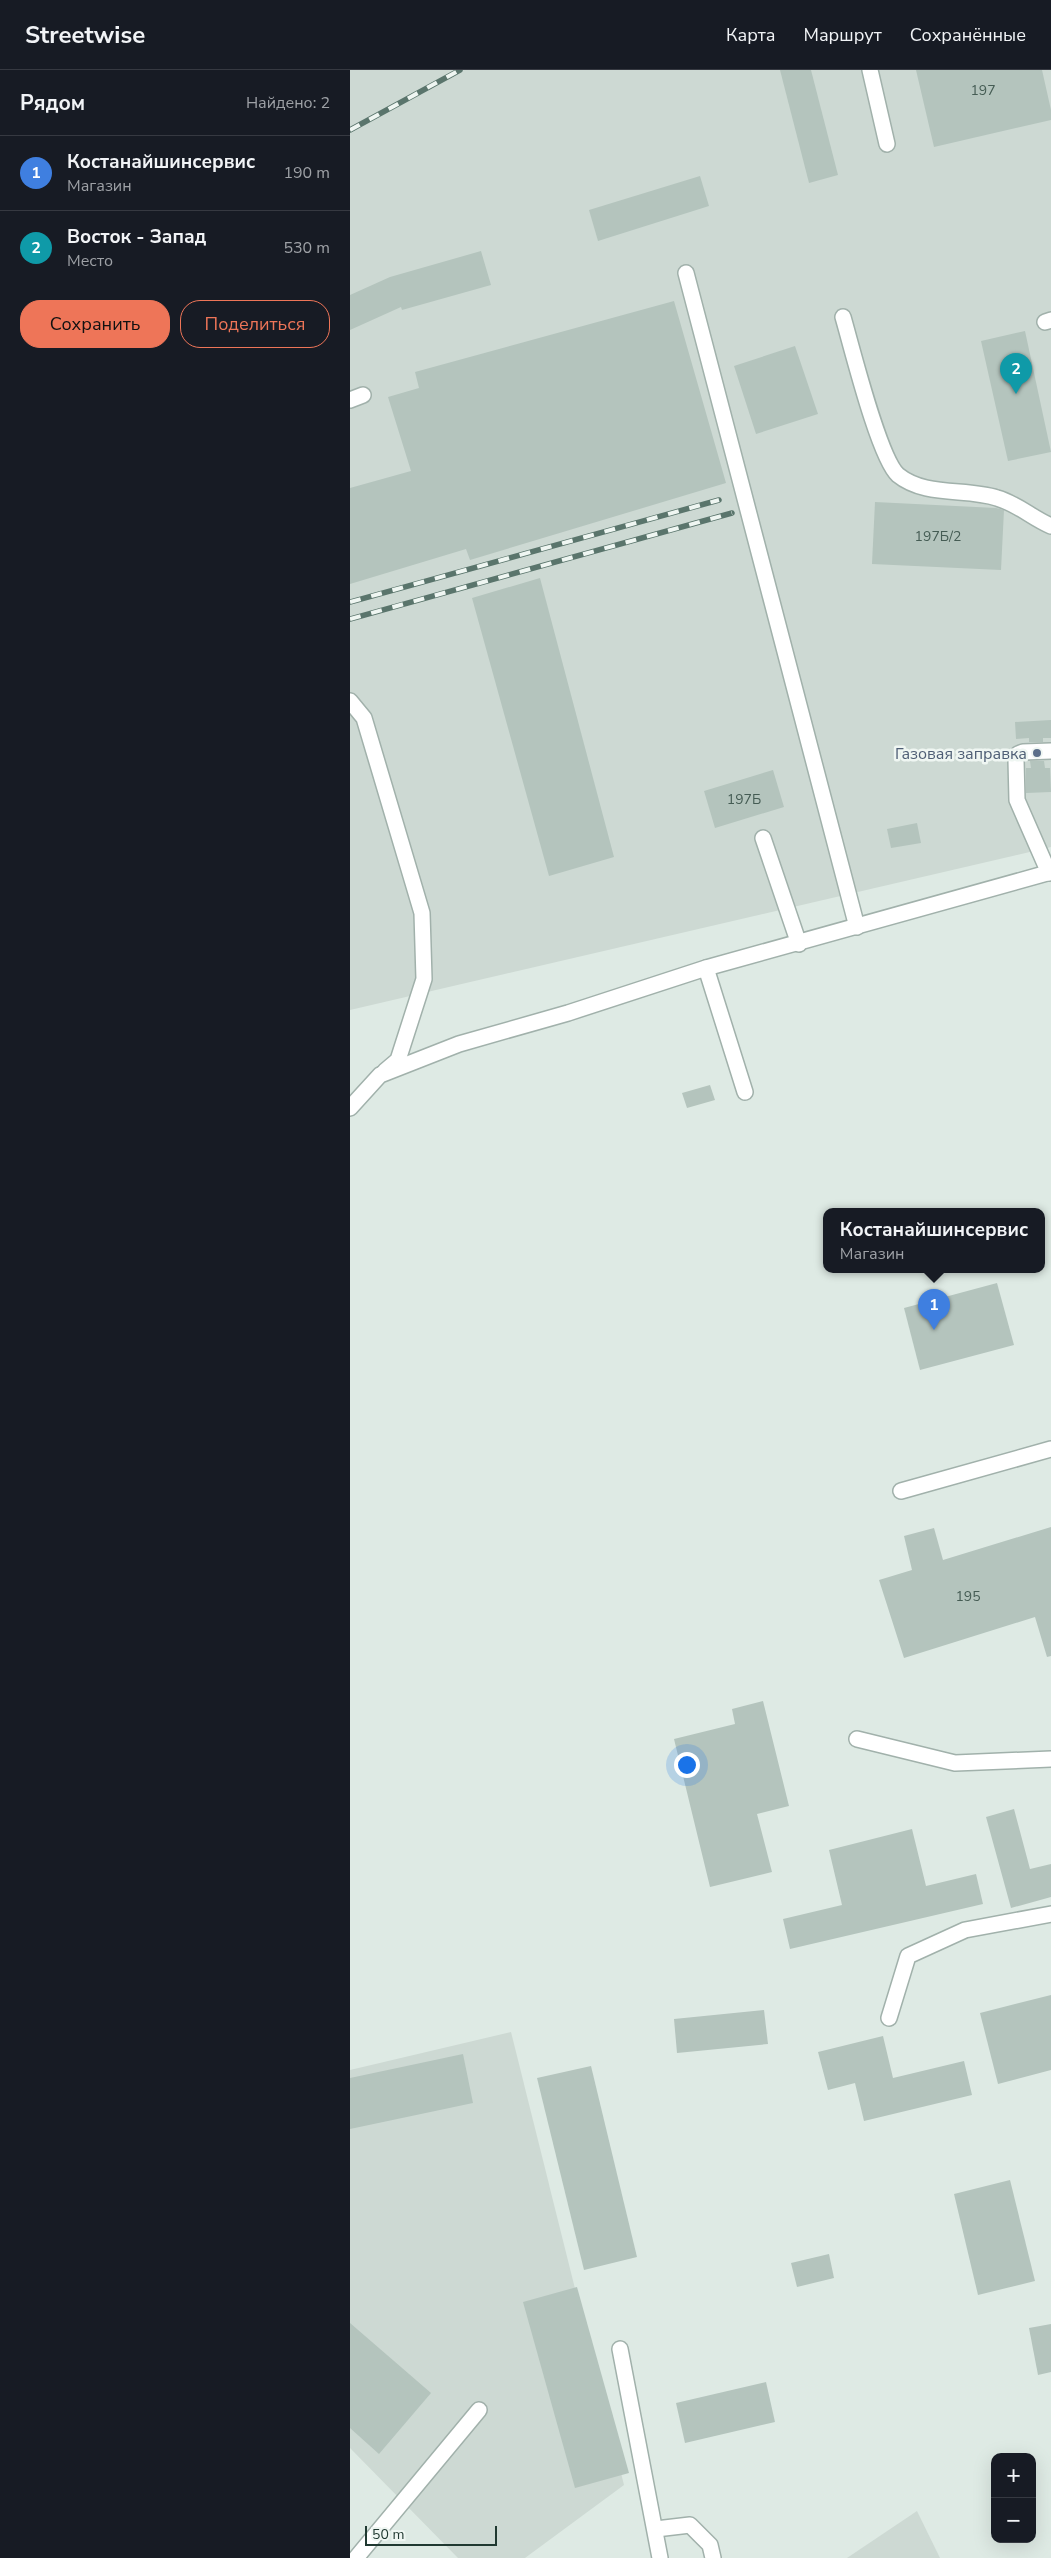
<!DOCTYPE html>
<html lang="ru">
<meta charset="utf-8">
<style>
:root{--surface:#171b24;--page:#20242c;--text:#f1f3f6;--muted:#9ea1a6;--line:#363941;--accent:#ee7558}
body{margin:0;font-family:"Nunito Sans",sans-serif;background:var(--page);color:var(--text)}
.controls{position:absolute;right:15px;bottom:15px;display:grid;overflow:hidden;border-radius:10px;box-shadow:0 5px 20px #0002}
.controls button{width:45px;height:45px;display:grid;place-items:center;padding:0;border:0;border-bottom:1px solid var(--line);background:var(--surface);color:var(--text);font:25px sans-serif}
.scale{position:absolute;left:15px;bottom:12px;width:132px;box-sizing:border-box;padding-left:5px;border:2px solid #203931;border-top:0;font-size:14px;line-height:18px;white-space:nowrap;color:#203931;-webkit-text-stroke:4px #eff6f2;paint-order:stroke}
.you{position:absolute;left:336px;top:1694px;width:18px;height:18px;margin:-12px;border:4px solid #fff;border-radius:50%;background:#1a73e8;box-shadow:0 0 0 8px #1a73e833}
.badge{display:grid;place-items:center;width:32px;height:32px;border-radius:50%;background:var(--accent);color:#fff;font-size:16px;font-weight:700}
.pin{position:absolute;translate:-50% -41px;filter:drop-shadow(0 1px 2px #0008)}
.pin::after{content:'';position:absolute;top:26px;width:18px;height:15px;background:inherit;clip-path:polygon(0 0,100% 0,50% 100%)}
.popup{position:absolute;left:473px;top:1138px;width:222px;height:65px;box-sizing:border-box;display:grid;place-content:center;border-radius:10px;background:var(--surface);filter:drop-shadow(0 1px 4px #0005);font-size:16px;white-space:nowrap;color:var(--muted)}
.popup b{font-size:19px;color:var(--text)}
.popup::after{content:'';position:absolute;left:50%;top:100%;margin-left:-10px;border:10px solid transparent;border-top-color:var(--surface)}
.list{margin:0;padding:0;list-style:none}
h2{display:flex;justify-content:space-between;align-items:center;height:65px;margin:0;padding:0 20px;font-size:21px}
h2 small{font-size:16px;font-weight:400;color:var(--muted)}
.list li{display:grid;grid-template-columns:32px 1fr auto;gap:15px;align-items:center;box-sizing:border-box;height:75px;padding:0 20px;border-top:1px solid var(--line)}
.list b{display:block;font-size:19px;white-space:nowrap}
.list p{margin:0;font-size:16px;white-space:nowrap;color:var(--muted)}
.list em{font-size:16px;font-style:normal;color:var(--muted)}
.actions{display:flex;gap:10px;padding:15px 20px}
.actions a{flex:1;padding:11px 0;border:1px solid var(--accent);border-radius:20px;text-align:center;font-size:18px;color:var(--accent)}
.actions .main{background:var(--accent);color:#111}
.map{position:relative;flex:none;width:701px;height:2488px;overflow:hidden}
header{display:flex;align-items:center;gap:30px;box-sizing:border-box;height:70px;padding:0 25px;background:var(--surface);border-bottom:1px solid var(--line)}
header strong{font-size:24px}
nav{display:flex;gap:28px;margin-inline-start:auto;font-size:18px}
main{display:flex}
aside{flex:1;background:var(--surface)}
.map>svg:first-child{display:block}
</style>
<header>
<strong>Streetwise</strong>
<nav><a>Карта</a><a>Маршрут</a><a>Сохранённые</a></nav>
</header>
<main>
<aside>
<h2>Рядом<small>Найдено: 2</small></h2>
<ul class="list">
<li><span class="badge" style="background:#3f7fe0">1</span><div><b>Костанайшинсервис</b><p>Магазин</p></div><em>190 m</em></li>
<li><span class="badge" style="background:#0f9aa8">2</span><div><b>Восток - Запад</b><p>Место</p></div><em>530 m</em></li>
</ul>
<div class="actions"><a class="main">Сохранить</a><a>Поделиться</a></div>
</aside>
<div class="map">
<svg width="701" height="2488" viewBox="0 0 701 2488">
<rect width="100%" height="100%" fill="#deeae4"/>
<!-- built -->
<g fill="#cdd9d3">
<path d="M0 0H701V777L0 940Z"/>
<path d="M161 1962 274 2415 175 2488H108L0 2378V2000Z"/>
<path d="M567 2441 590 2488H497Z"/>
</g>
<!-- building -->
<g fill="#b4c4bd">
<path d="M430 0H461L488 105 459 113Z"/>
<path d="M566 0H692L701 40V50L584 77Z"/>
<path d="M350 106 359 136 248 171 239 140Z"/>
<path d="M131 181 141 215 52 240 51 237 0 260V225L40 207Z"/>
<path d="M324 231 376 413 120 490 116 479 0 514V418L61 401 38 327 69 318 65 302Z"/>
<path d="M675 261 701 382 658 391 631 271Z"/>
<path d="M445 276 468 344 406 364 384 296Z"/>
<path d="M525 432 646 438 654 440 651 500 522 494Z"/>
<path d="M190 508 264 787 199 806 122 528Z"/>
<path d="M701 650V668H693V672H679V668L666 669 665 652Z"/>
<path d="M680 691H694L695 698H700L701 722 676 723V698H681Z"/>
<path d="M423 700 434 737 365 758 354 721Z"/>
<path d="M567 753 571 773 541 778 537 759Z"/>
<path d="M360 1015 365 1030 337 1038 332 1023Z"/>
<path d="M647 1213 664 1275 570 1300 554 1238Z"/>
<path d="M701 1457V1586L697 1587 685 1547 554 1588 529 1510 562 1500 554 1466 584 1458 593 1490Z"/>
<path d="M413 1631 439 1736 407 1744 422 1802 360 1817 324 1669 385 1654 382 1639Z"/>
<path d="M664 1739 680 1799 701 1794V1827L661 1838 636 1747Z"/>
<path d="M562 1759 576 1816 626 1804 633 1834 440 1879 433 1849 492 1835 479 1780Z"/>
<path d="M701 1925V2000L648 2014 630 1943Z"/>
<path d="M414 1940 418 1974 327 1983 324 1949Z"/>
<path d="M533 1966 543 2008 614 1991 622 2025 514 2051 505 2013 478 2020 468 1982Z"/>
<path d="M113 1984 123 2033 0 2059V2008Z"/>
<path d="M241 1996 287 2187 234 2200 187 2008Z"/>
<path d="M660 2110 685 2211 628 2225 604 2124Z"/>
<path d="M479 2184 484 2208 447 2217 441 2193Z"/>
<path d="M227 2217 279 2403 225 2418 173 2232Z"/>
<path d="M0 2253 81 2323 29 2384 0 2358Z"/>
<path d="M701 2254V2302L688 2305 679 2258Z"/>
<path d="M416 2312 425 2352 335 2373 326 2333Z"/>
</g>
<g fill="none" stroke-linecap="round" stroke-linejoin="round">
<!-- minor casing -->
<g stroke="#a1b1ab" stroke-width="18">
<g id="minor">
<path d="M520 0 537 74"/>
<path d="M336 203 507 857"/>
<path d="M493 247C502 278 529 388 548 405 575 427 616 418 647 428 668 434 682 448 701 456"/>
<path d="M695 252 701 250"/>
<path d="M0 330 13 325"/>
<path d="M0 631 14 648 72 843 74 909 48 990 35 1001"/>
<path d="M413 768 449 874"/>
<path d="M699 803 667 730 666 690 668 684 673 682 701 681"/>
<path d="M356 898 395 1022"/>
<path d="M0 1038 30 1005 109 974 218 943 356 898 701 802"/>
<path d="M551 1421 701 1379"/>
<path d="M507 1669 605 1693 701 1689"/>
<path d="M539 1948 558 1886 615 1860 701 1844"/>
<path d="M270 2279 310 2488"/>
<path d="M306 2459 340 2455 360 2475 363 2488"/>
<path d="M6 2488 129 2340"/>
</g>
</g>
<!-- minor -->
<use href="#minor" stroke="#fff" stroke-width="15"/>
<!-- rail casing -->
<g stroke="#5a756c" stroke-width="5.5">
<g id="rail">
<path d="M0 60 110 0"/>
<path d="M0 532 369 430"/>
<path d="M0 549 382 443"/>
</g>
</g>
<!-- rail -->
<use href="#rail" stroke="#eff6f2" stroke-width="4" stroke-dasharray="11" stroke-linecap="butt"/>
</g>
<!-- markers -->
<circle fill="#5c6f8a" stroke="#eff6f2" stroke-width="2" cx="687" cy="683" r="5"/>
<g text-anchor="middle" stroke-width="5" stroke-linejoin="round" paint-order="stroke">
<!-- number labels -->
<g font-size="14" fill="#455c54">
<text x="633" y="25">197</text>
<text x="588" y="471">197Б/2</text>
<text x="394" y="734">197Б</text>
<text x="618" y="1531">195</text>
</g>
<!-- service labels -->
<g font-size="16" fill="#4e5e75" stroke="#eff6f2" text-anchor="end">
<text x="677" y="689">Газовая заправка</text>
</g>
</g>
</svg>
<div class="controls">
<button>+</button>
<button>−</button>
</div>
<div class="scale">50 m</div>
<div class="you"></div>
<div class="pin badge" style="left:584px;top:1260px;background:#3f7fe0">1</div>
<div class="popup"><b>Костанайшинсервис</b>Магазин</div>
<div class="pin badge" style="left:666px;top:324px;background:#0f9aa8">2</div>
</div>
</main>
